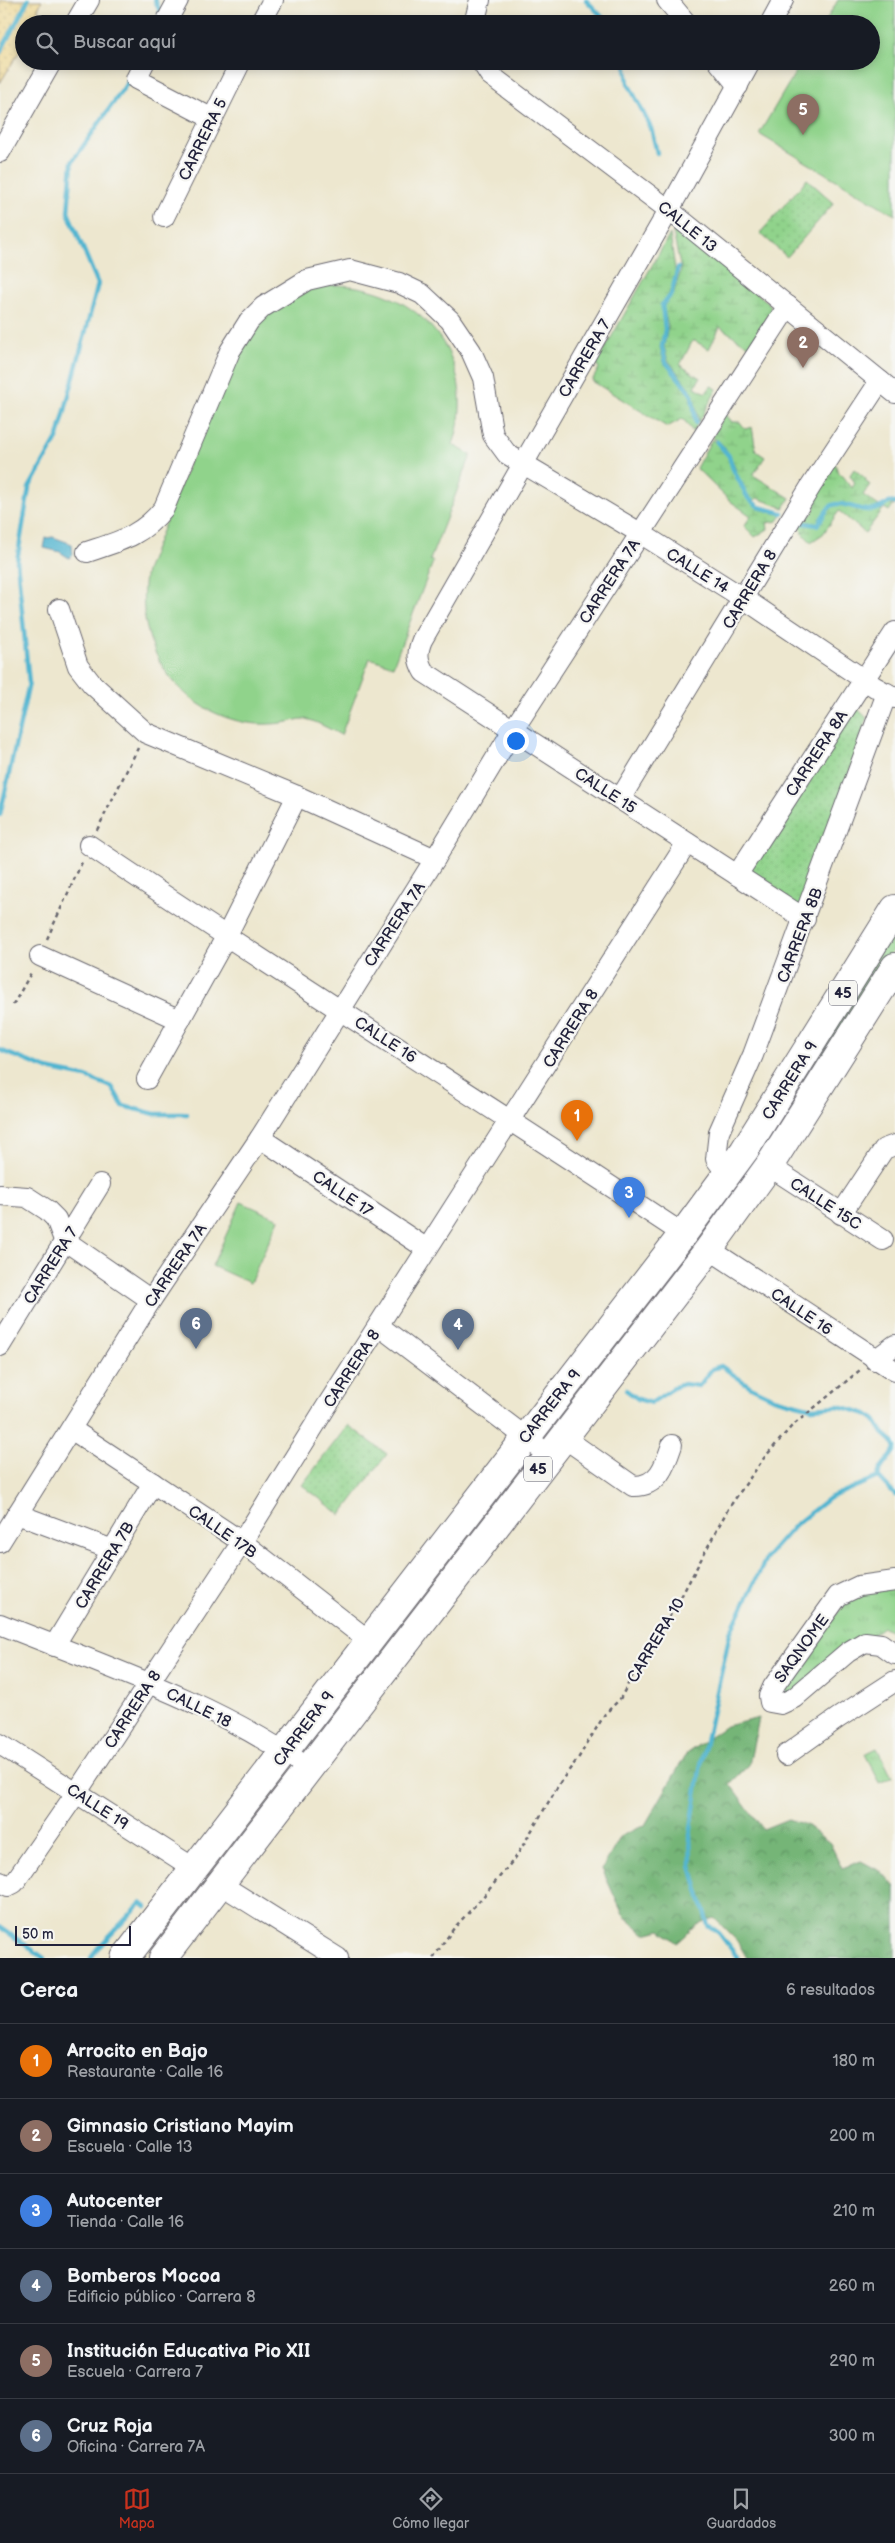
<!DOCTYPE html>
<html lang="es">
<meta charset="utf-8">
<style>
:root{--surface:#171b24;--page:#242831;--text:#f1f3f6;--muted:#9ea1a6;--line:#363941;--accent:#c8321e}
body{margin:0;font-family:"Balsamiq Sans",sans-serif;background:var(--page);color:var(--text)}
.scale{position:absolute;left:15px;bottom:12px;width:116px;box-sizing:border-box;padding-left:5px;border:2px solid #22223b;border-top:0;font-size:14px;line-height:18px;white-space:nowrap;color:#22223b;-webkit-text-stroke:4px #f6f6f2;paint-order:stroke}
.you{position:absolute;left:515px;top:740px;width:18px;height:18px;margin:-12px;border:4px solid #fff;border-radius:50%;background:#1a73e8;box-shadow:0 0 0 8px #1a73e833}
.badge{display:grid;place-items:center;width:32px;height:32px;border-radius:50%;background:var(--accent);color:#fff;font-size:16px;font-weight:700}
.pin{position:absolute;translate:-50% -41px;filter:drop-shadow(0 1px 2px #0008)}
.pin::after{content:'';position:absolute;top:26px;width:18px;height:15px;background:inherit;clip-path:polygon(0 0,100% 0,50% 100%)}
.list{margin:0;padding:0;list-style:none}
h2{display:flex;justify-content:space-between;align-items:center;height:65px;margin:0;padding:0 20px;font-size:21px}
h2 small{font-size:16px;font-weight:400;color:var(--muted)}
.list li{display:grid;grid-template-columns:32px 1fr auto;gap:15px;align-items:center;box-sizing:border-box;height:75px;padding:0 20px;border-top:1px solid var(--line)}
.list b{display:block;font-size:19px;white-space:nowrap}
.list p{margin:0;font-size:16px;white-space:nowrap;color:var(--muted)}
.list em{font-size:16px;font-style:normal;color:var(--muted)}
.icon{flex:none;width:28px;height:28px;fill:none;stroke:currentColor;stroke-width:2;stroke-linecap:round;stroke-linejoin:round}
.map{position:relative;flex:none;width:895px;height:1958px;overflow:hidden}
.search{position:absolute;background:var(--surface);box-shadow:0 2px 8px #0003;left:15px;right:15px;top:15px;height:55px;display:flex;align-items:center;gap:12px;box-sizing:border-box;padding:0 18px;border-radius:28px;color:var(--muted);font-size:19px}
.sheet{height:515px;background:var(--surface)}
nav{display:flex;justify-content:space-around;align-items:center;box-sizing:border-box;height:70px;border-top:1px solid var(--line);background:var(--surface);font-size:14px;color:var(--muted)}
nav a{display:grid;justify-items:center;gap:2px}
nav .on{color:var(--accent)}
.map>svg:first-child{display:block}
</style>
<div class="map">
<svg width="895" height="1958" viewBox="0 0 895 1958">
<defs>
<pattern id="grass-tufts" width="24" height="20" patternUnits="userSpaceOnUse" patternTransform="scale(1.25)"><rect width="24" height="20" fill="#90d38b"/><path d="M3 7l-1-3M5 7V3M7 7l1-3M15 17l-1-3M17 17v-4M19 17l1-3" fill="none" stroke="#7cb579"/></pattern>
<pattern id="forest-crowns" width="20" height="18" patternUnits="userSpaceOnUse" patternTransform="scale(1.25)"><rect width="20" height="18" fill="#74b577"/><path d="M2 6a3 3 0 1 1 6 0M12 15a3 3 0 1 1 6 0" fill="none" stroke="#5f9363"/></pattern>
<pattern id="wetland-marsh" width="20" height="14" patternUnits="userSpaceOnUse" patternTransform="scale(1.25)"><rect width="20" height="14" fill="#90d38b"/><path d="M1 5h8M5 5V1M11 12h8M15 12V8" fill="none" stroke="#7cb579"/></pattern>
<pattern id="sand-dots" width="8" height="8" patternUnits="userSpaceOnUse" patternTransform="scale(1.25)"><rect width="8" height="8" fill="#eeda9e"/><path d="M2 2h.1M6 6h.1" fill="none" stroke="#ccbb89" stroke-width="1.8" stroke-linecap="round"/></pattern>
<pattern id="park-dots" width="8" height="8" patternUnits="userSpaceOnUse" patternTransform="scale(1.25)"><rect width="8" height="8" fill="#90d38b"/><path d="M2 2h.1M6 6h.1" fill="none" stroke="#7cb579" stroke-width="1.8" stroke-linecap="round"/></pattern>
</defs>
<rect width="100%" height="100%" fill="#f6f6f2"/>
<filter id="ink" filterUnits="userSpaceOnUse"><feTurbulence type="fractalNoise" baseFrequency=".02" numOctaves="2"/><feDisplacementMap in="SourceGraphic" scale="10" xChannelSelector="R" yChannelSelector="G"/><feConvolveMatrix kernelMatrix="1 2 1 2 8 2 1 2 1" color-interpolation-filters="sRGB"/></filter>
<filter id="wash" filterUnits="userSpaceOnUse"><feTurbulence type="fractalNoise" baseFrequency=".0096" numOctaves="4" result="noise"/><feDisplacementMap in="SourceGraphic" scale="20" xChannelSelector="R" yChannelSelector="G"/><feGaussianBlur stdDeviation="1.12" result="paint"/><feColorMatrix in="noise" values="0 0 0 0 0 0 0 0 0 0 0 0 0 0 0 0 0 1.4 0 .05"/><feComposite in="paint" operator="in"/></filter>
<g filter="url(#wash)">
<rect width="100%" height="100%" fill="#ede7cf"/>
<!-- grass -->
<g fill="url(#grass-tufts)" stroke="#597a63">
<path d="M895 926V947L883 967 770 1151 760 1146Z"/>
<path d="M895 1587V1632L883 1627 787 1699 776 1690 852 1595Z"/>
<path d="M877 1748 892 1777 880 1783 865 1754Z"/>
</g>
<!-- forest -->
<path fill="url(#forest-crowns)" stroke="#4b6c59" d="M759 1718 749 1765 730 1784 763 1829 788 1819 806 1825 830 1843 842 1868 861 1861 882 1872 895 1887V1958H747L737 1941 714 1918C690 1925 695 1929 677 1943L661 1930 645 1934 623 1915 602 1869 621 1836 645 1825 687 1753 726 1726Z"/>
<!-- wetland -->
<g fill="url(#wetland-marsh)" stroke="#597a63">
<path d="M676 227 770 304 772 313 750 347 720 327 709 349 693 340 680 365 700 378 695 387 706 393 711 386 717 389 699 422 693 393 668 360 664 347 668 326 663 307 673 295 681 270 673 232Z"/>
<path d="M670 234 676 276 670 294 661 304 664 330 660 347 664 362 690 395 695 423 697 425 693 432 685 421 682 419 667 427 592 381 599 368 596 364Z"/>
<path d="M725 413 732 422H740L745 429 752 427 756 451 765 457 753 475 790 498 784 508 757 498 754 501C734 485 737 449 712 437Z"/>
<path d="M712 439 728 456 747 498 759 509 782 515 778 521 767 523 768 529 755 537 744 526 751 516 730 501 696 468Z"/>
<path d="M835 463 838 473 843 476 852 488 855 483 850 475 854 469 866 479 865 481 870 485 863 495 879 506C863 516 840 495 828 507 824 511 822 519 817 524L802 520 811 515 815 508 811 500Z"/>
<path d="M889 503 895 506 893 505 889 511 884 508 865 533 839 511 823 534 811 542 801 532H804L796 524 800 522 817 526C823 520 826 511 832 507 844 500 863 520 889 503Z"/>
</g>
<!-- sand -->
<path fill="url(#sand-dots)" stroke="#887e6c" d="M0 0H42L32 24H24V44L0 83Z"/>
<!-- park -->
<g fill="url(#park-dots)" stroke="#597a63">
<path d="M807 179 834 203 787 257 760 233Z"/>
<path d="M852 707 858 709 867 718 804 915 740 874Z"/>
<path d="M348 1425 387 1454 341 1515 302 1485Z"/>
</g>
<!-- garden -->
<g fill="#90d38b" stroke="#597a63">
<path d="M838 0H895V215L759 134 802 61H871V24H824Z"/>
<path d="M331 285C419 284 482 359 453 445L471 455 430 560 433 562 393 666 370 658 341 735C333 731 311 718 303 719 298 719 293 721 288 722 272 725 254 725 238 721 170 704 133 638 146 571L226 370 251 326 305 290Z"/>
<path d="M241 1202 279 1219 250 1283 212 1266Z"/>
</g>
<!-- water -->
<path fill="#52b5d0" stroke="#3a6c86" d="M53 537 72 544 73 555 69 558 60 552 44 548 46 538Z"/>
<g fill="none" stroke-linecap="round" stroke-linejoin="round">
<!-- stream -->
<g stroke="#52b5d0" stroke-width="4.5">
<path d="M155 0 160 12V17"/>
<path d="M586 0 609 24"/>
<path d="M0 53 28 0"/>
<path d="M625 61 628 83 651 128 657 153"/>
<path d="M678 268 671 295 662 305 665 329 662 347 666 362 692 395 696 423"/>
<path d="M717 442 729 456 733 469 748 498 759 507 782 513"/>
<path d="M804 523 817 525C822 520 824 513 829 508 837 498 856 510 867 510 876 511 882 507 890 502L895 503"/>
<path d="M0 815 29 683 17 561 29 488 58 437 98 284 68 212 72 162 130 79"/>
<path d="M0 1050 47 1069 86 1077 112 1087 123 1106 155 1114H187"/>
<path d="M626 1390 638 1399 651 1403 675 1387 684 1384 699 1386 712 1369 721 1366 751 1387 774 1398 812 1408 839 1406 867 1414 875 1420 883 1433 892 1441 895 1448C891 1460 879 1465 878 1477L895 1495"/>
<path d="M0 1927 44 1958"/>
<path d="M91 1958 97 1949 141 1903 146 1907"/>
<path d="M738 1958 719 1933 708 1925 691 1866 690 1835 700 1769 730 1633 767 1557 795 1525 829 1498 878 1477"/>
</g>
</g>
</g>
<g filter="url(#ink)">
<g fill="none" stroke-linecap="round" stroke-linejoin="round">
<!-- minor casing -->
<g stroke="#69676f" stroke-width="22">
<g id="minor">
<path d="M667 0 687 24"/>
<path d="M75 24 89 0"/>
<path d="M165 24 178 0"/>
<path d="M260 24 273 0"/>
<path d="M474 24 480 0"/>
<path d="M770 24 783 0"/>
<path d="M145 61 136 79 211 118"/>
<path d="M481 61 490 75 669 210 895 393"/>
<path d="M718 61 738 86"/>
<path d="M751 61 669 210 422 640C417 652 417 660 424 672L805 919"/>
<path d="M0 152 52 61"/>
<path d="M164 217 241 61"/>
<path d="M87 552C120 541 142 536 164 508L230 351 249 321 263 307 307 280 350 270 399 283 422 294 450 320 471 351 483 378 493 435 507 454 640 533 743 598 875 687 895 698"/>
<path d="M59 609 78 666 92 684 146 733 297 796 435 859"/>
<path d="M620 799 811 486 880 381"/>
<path d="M89 845C285 977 486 1103 683 1234"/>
<path d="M737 875 895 632"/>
<path d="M40 956 180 1020"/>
<path d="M147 1079 226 937 297 796"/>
<path d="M260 1138 427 1249"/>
<path d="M769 1166 883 1240"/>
<path d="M727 1174 716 1159 719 1132 753 1055 887 693"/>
<path d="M0 1195 27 1197 47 1210 56 1219 64 1240 151 1300"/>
<path d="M841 1214 884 1149 895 1145"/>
<path d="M709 1249 895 1371"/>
<path d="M379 1326 549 1455"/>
<path d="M0 1346 100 1184"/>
<path d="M875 1360 895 1345"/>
<path d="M71 1429 242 1542 369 1641"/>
<path d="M563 1437 633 1486C658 1487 665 1466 672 1445"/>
<path d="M17 1514 113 1550"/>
<path d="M0 1542 151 1300 260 1138 435 859 513 730 788 306"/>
<path d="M895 1581 859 1586 838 1596 773 1687 769 1696 770 1702 781 1704 794 1698 848 1652 865 1642 881 1644 895 1654"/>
<path d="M0 1624C102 1665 219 1704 308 1768"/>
<path d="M54 1646 153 1483"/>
<path d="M0 1744 195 1869"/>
<path d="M786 1755 838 1718 895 1681"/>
<path d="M0 1882 8 1886 14 1883 77 1792 242 1542 326 1407 687 843"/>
<path d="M220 1884 338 1958"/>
</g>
</g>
<!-- highway casing -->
<g stroke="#69676f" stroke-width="30">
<g id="highway">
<path d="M125 1958 683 1234 744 1151 895 909"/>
<path d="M163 1958 709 1249 769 1166 895 967"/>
</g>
</g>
<!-- path -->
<g stroke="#69676f" stroke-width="2.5" stroke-dasharray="4 4" stroke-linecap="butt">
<path d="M97 830 138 748"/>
<path d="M47 939 83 860"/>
<path d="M13 1005 32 971"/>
<path d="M433 1958 454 1928 482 1898 516 1857 561 1781 579 1757 605 1714 620 1699 649 1645 674 1610 728 1509 764 1458 791 1427 860 1370"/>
</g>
<!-- minor -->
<use href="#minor" stroke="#fff" stroke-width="20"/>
<!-- highway -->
<use href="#highway" stroke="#fff" stroke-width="28"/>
</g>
</g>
<g text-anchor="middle" stroke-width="4.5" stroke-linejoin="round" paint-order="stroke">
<!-- shield labels -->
<g fill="#f6f6f2" stroke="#626272" stroke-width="1">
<rect x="829" y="980.5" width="28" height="25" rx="4"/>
<rect x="524" y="1456.5" width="28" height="25" rx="4"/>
</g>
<g font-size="15" font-weight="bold" fill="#22223b">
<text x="843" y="998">45</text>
<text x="538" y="1474">45</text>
</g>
<!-- street labels -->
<g font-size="16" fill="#22223b" stroke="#f6f6f2">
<text transform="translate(202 139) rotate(-64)" y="6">CARRERA 5</text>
<text transform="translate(688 226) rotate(39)" y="6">CALLE 13</text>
<text transform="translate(584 358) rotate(-60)" y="6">CARRERA 7</text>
<text transform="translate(698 570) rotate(32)" y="6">CALLE 14</text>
<text transform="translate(609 581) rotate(-57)" y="6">CARRERA 7A</text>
<text transform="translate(749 589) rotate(-59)" y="6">CARRERA 8</text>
<text transform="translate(816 753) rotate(-57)" y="6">CARRERA 8A</text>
<text transform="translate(606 790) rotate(33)" y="6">CALLE 15</text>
<text transform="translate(394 924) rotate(-57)" y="6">CARRERA 7A</text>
<text transform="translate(799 935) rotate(-69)" y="6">CARRERA 8B</text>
<text transform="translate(570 1028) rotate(-58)" y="6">CARRERA 8</text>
<text transform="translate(386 1039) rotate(33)" y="6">CALLE 16</text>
<text transform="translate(789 1080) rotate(-58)" y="6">CARRERA 9</text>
<text transform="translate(343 1193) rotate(34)" y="6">CALLE 17</text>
<text transform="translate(826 1203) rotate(33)" y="6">CALLE 15C</text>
<text transform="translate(50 1265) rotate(-58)" y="6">CARRERA 7</text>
<text transform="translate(175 1265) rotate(-56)" y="6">CARRERA 7A</text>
<text transform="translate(802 1311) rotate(34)" y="6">CALLE 16</text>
<text transform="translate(351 1368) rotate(-57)" y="6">CARRERA 8</text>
<text transform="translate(549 1406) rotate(-52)" y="6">CARRERA 9</text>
<text transform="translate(223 1531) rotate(35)" y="6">CALLE 17B</text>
<text transform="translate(104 1565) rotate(-59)" y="6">CARRERA 7B</text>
<text transform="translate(655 1640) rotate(-59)" y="6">CARRERA 10</text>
<text transform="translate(801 1648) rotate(-54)" y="6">SAQNOME</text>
<text transform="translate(199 1707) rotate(26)" y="6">CALLE 18</text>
<text transform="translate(132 1709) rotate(-57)" y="6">CARRERA 8</text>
<text transform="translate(303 1728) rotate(-53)" y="6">CARRERA 9</text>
<text transform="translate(98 1806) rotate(33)" y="6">CALLE 19</text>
</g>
</g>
</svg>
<div class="scale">50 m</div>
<div class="you"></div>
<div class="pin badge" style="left:577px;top:1141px;background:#e8710a">1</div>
<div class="pin badge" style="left:803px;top:368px;background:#8d6e63">2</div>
<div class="pin badge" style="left:629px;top:1218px;background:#3f7fe0">3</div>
<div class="pin badge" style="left:458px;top:1350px;background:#5c6f8a">4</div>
<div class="pin badge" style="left:803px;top:135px;background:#8d6e63">5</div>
<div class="pin badge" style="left:196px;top:1349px;background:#5c6f8a">6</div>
<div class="search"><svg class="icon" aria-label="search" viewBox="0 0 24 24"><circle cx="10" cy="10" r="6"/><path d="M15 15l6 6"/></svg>Buscar aquí</div>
</div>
<section class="sheet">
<h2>Cerca<small>6 resultados</small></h2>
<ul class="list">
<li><span class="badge" style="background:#e8710a">1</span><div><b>Arrocito en Bajo</b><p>Restaurante · Calle 16</p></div><em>180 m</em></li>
<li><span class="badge" style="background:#8d6e63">2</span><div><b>Gimnasio Cristiano Mayim</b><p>Escuela · Calle 13</p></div><em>200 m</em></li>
<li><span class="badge" style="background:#3f7fe0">3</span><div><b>Autocenter</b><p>Tienda · Calle 16</p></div><em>210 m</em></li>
<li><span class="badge" style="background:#5c6f8a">4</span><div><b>Bomberos Mocoa</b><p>Edificio público · Carrera 8</p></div><em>260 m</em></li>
<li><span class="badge" style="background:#8d6e63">5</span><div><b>Institución Educativa Pio XII</b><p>Escuela · Carrera 7</p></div><em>290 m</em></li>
<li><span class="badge" style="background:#5c6f8a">6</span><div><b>Cruz Roja</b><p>Oficina · Carrera 7A</p></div><em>300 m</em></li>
</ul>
</section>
<nav>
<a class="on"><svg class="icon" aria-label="map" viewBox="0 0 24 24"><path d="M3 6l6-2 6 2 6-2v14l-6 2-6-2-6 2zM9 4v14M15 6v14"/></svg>Mapa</a>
<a><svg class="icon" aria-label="directions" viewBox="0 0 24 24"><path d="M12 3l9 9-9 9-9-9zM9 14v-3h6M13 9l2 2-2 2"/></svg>Cómo llegar</a>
<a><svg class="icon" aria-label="saved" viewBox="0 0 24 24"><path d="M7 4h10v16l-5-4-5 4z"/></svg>Guardados</a>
</nav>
